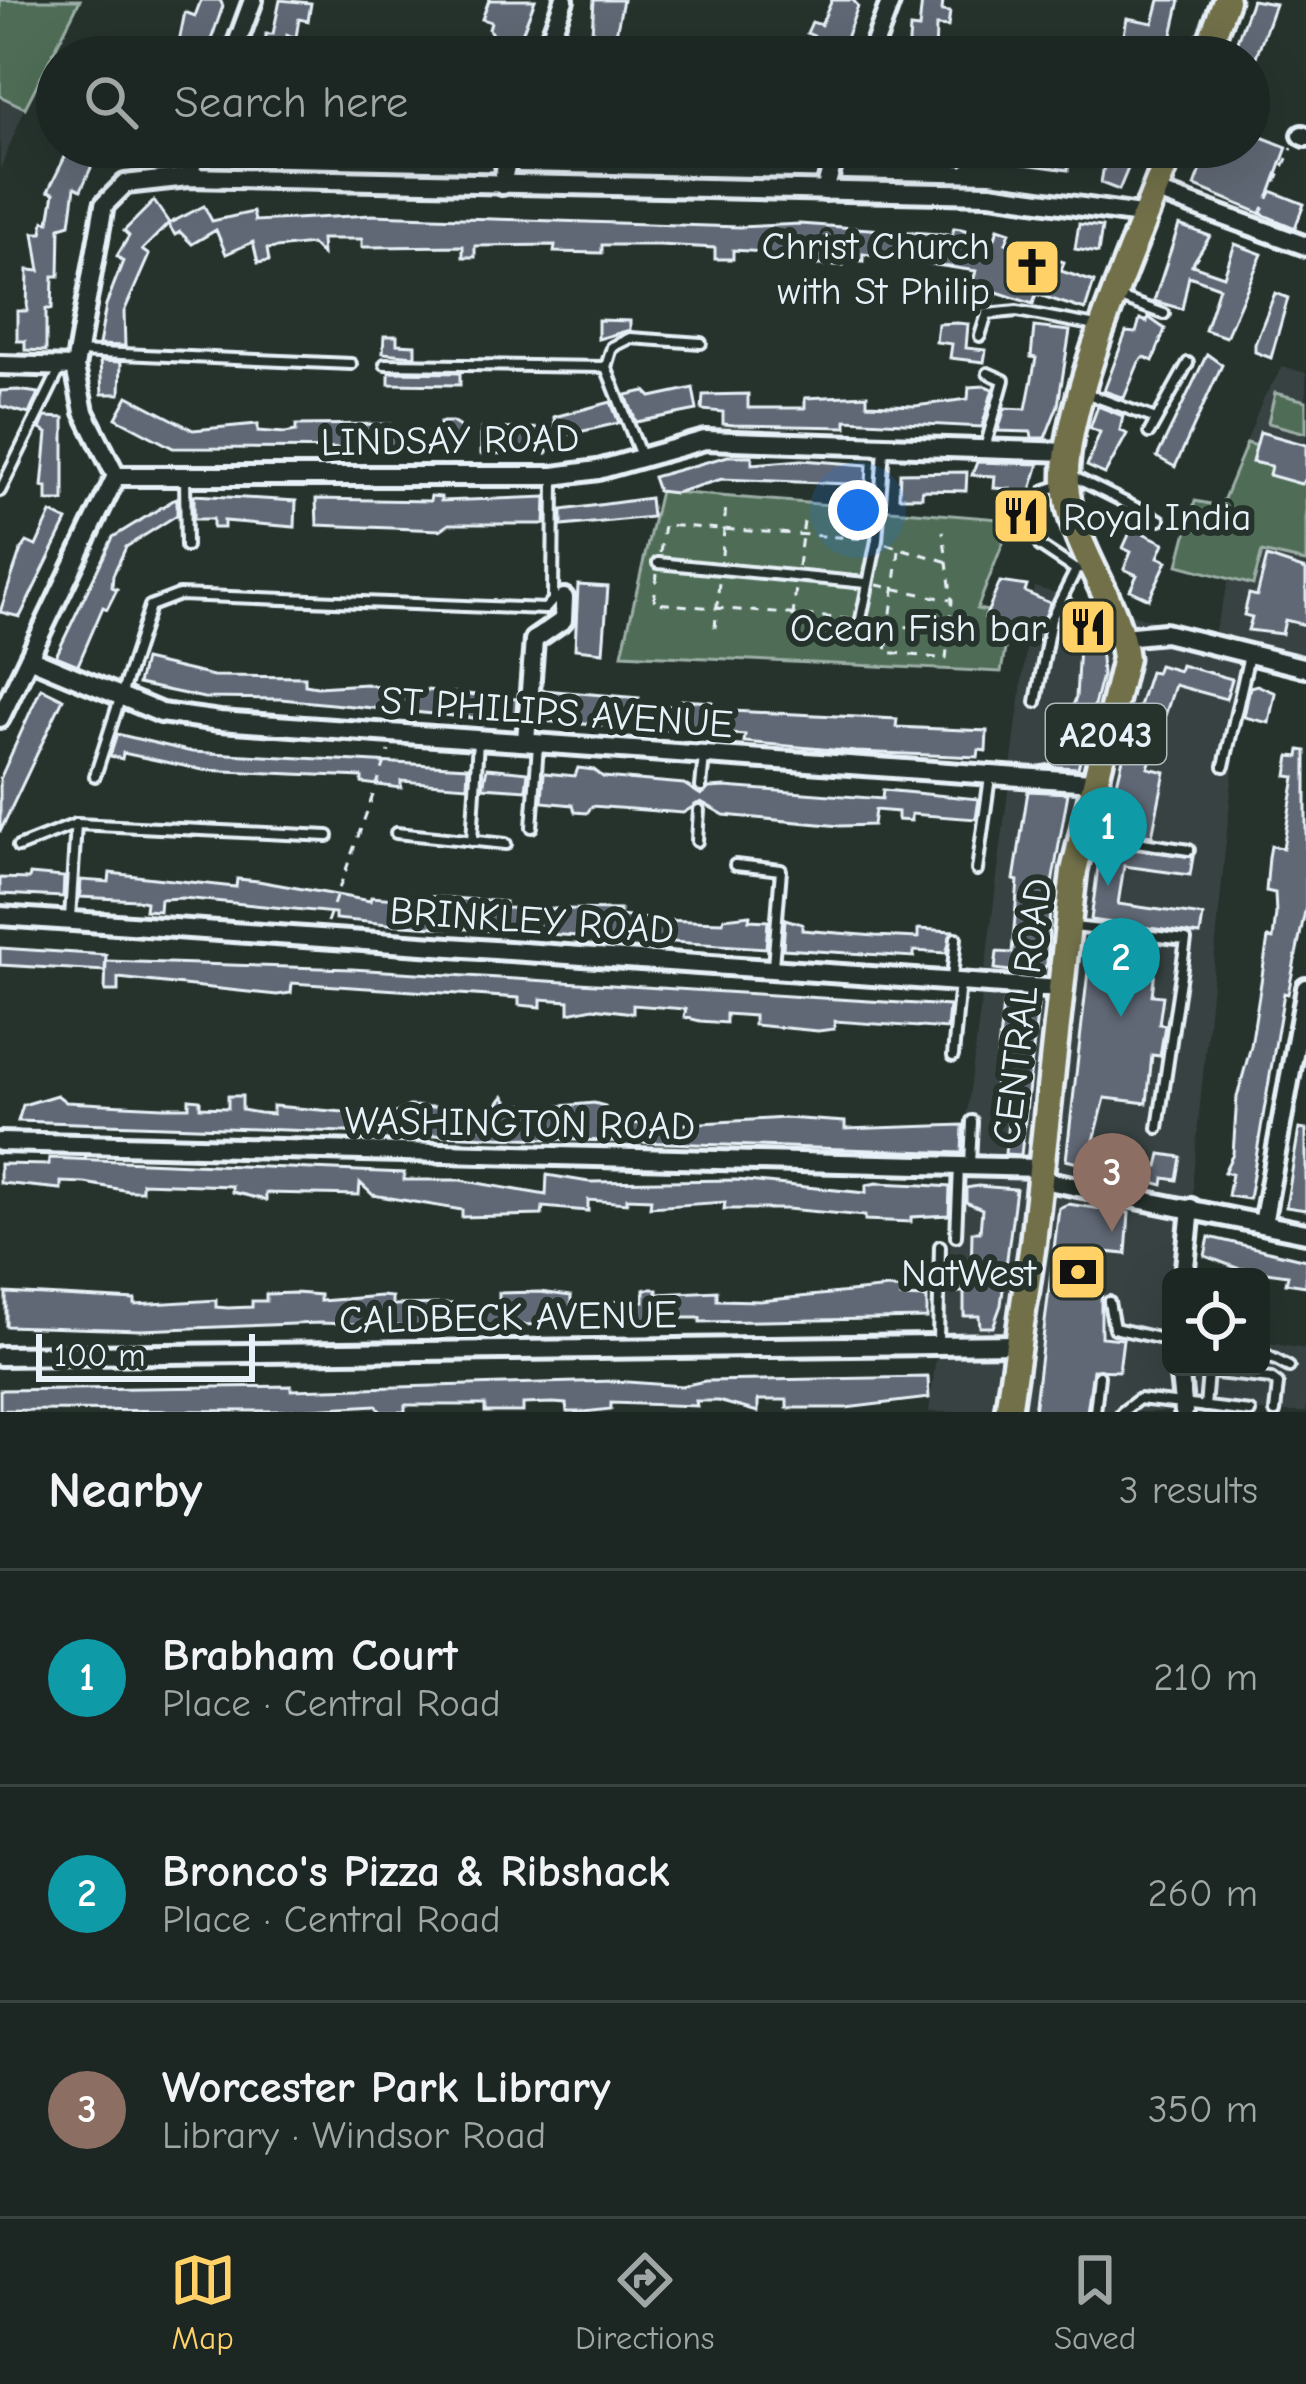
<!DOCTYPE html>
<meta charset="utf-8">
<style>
:root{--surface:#1c2622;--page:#29322f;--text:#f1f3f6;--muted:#a0a5a5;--line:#3a4340;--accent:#ffd166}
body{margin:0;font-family:"Comic Neue",sans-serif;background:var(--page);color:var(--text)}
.controls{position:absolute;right:36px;bottom:36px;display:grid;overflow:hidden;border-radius:18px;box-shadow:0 12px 48px #0002}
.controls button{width:108px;height:108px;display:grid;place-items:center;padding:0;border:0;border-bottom:3px solid var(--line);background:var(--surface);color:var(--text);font:60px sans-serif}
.scale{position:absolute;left:36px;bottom:30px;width:219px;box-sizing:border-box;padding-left:12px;border:6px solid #e8f1f8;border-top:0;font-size:33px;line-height:42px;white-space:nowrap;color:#e8f1f8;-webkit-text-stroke:9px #26332d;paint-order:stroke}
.you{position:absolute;left:858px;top:510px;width:42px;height:42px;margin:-30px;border:9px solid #fff;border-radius:50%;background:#1a73e8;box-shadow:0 0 0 18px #1a73e833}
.badge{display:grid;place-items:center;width:78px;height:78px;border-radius:50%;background:var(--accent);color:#fff;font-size:39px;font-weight:700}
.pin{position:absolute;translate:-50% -99px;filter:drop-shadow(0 3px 6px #0008)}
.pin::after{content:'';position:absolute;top:63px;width:42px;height:36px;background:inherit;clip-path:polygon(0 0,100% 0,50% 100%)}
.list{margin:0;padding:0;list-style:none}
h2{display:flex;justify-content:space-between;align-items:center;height:156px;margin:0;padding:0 48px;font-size:51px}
h2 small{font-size:39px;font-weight:400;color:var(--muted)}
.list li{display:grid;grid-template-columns:78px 1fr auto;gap:36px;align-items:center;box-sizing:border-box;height:216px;padding:0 48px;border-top:3px solid var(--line)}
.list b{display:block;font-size:45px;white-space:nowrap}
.list p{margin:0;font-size:39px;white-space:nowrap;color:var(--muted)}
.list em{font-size:39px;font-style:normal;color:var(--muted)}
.icon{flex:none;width:66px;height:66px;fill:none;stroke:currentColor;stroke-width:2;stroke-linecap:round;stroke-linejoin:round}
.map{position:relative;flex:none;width:1306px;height:1412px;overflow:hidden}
.search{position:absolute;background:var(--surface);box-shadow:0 12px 48px #0002;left:36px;right:36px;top:36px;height:132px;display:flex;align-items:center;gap:30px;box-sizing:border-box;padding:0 42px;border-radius:66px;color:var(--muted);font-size:45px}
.sheet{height:804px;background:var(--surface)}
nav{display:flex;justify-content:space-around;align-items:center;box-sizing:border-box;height:168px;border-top:3px solid var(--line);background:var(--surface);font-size:33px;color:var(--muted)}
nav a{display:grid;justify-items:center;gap:6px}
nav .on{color:var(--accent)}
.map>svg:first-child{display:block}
</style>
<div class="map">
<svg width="1306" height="1412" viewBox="0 0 1306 1412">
<rect width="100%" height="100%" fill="#26332d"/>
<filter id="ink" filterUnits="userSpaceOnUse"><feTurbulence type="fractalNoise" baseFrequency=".00833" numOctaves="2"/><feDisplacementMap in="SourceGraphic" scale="24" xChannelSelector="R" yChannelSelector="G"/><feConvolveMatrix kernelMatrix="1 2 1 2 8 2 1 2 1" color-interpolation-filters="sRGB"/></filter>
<g filter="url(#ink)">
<!-- built -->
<g fill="#374342">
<path d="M0 96 25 108 0 169Z"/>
<path d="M1283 367 1306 373V661L1245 647 1193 1176V1277H1171V1367H1261V1342L1306 1349V1412H929L1034 587 1213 637 1229 580 1178 565 1195 501 1221 506 1264 397Z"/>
</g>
<!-- green -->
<g fill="#506d56" stroke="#9cafa7" stroke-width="3">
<path d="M0 0H80L25 108 0 96Z"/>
<path d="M1275 393 1306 401V433L1268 423Z"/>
<path d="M1247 443 1257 446 1253 462 1271 466 1270 475 1300 483 1306 479V562L1262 552 1253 585 1178 565 1195 501 1221 506Z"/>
<path d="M660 491 1012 520 977 609 1011 615 1001 672 622 654Z"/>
</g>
<!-- building -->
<g fill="#606774" stroke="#e8f1f8" stroke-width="3">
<path d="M201 0H220L223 6 205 57H176L185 12 195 16Z"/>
<path d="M280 0 311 3 308 21 299 19 296 37 287 35 285 57H265L266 34H273Z"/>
<path d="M489 0H535L513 57H505L489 29 491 22 482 19Z"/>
<path d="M594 0H623L612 53H582L583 32 592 33Z"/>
<path d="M832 0H853L858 6 839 57H807L816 37 807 33 812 22 821 25Z"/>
<path d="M922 0H943L942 11 950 12 948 27 936 26 935 57H908L910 28 919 29Z"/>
<path d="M1159 0H1180L1167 57 1145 56 1134 48 1132 54 1121 51 1127 18 1153 23Z"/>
<path d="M1252 0 1275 4 1256 57H1231Z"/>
<path d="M1256 135 1287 147 1271 191 1304 204 1295 228 1195 186 1209 147H1251Z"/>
<path d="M70 147H118L107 166 95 159 81 190 75 187 70 224 60 227 59 276H53L52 309H46V351L25 350V341H17V311H27L28 270 40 271 34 233H42L44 221 49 222 54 193 48 191Z"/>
<path d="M649 147H740V156L678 160 649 156Z"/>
<path d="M864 147H1070L1068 170 973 157 962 165 930 157 919 164 885 155 878 164 861 159Z"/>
<path d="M1107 147H1137L1119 190 1101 183Z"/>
<path d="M154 201 169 223 142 250 149 255 124 312 125 346 99 345 106 305 123 261 117 256 129 236 124 231Z"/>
<path d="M204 206 212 221 253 212 255 221 372 215 739 227 800 224 952 235 954 228 961 229 995 238 998 228 1010 232 1006 243 1026 250 1029 243H1044L1050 258 1064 262 1061 271 1094 282 1085 310 1036 294 1033 304 997 292 993 305 967 301 976 271 863 254V261L843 259V265H816V257L784 254 778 262 764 261V252L733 250V259H715V248L659 245H602V253L554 252 555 245 475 246V257H463V246L371 247H362V239H321L322 255 311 244 267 249 269 261 258 263 253 242 226 254 216 230 192 244 180 232 175 235 168 224Z"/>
<path d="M1079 224 1102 227 1098 253 1075 249Z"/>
<path d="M1179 225 1210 236 1192 265 1224 276 1235 244 1262 254 1226 337 1205 330 1219 287 1189 276 1182 309 1154 301Z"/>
<path d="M1275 293 1288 298 1271 358 1255 352V344Z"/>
<path d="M1148 317 1165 329 1153 361 1144 357 1139 362 1124 398 1104 391 1126 332 1136 333 1140 319 1147 322Z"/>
<path d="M598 320 630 321V330L598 339Z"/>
<path d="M957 323 968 324 966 348 986 350 984 362 950 358 952 344 936 342 938 324Z"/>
<path d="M1034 327 1070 331 1058 405 1045 438H1032L1031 432 998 431 1005 408 1026 409 1036 358 1031 357Z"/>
<path d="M384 336H397V344L415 345V356L383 353Z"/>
<path d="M1207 354 1222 365 1175 467 1157 457Z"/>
<path d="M100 361 121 362 120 394H102Z"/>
<path d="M389 372 460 373V385L389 384Z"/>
<path d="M985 386 993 389 982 427 846 420V427L734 425 723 424V412L702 410 703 395 748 394V408H805V398L867 395V404L915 406 968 399 969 387Z"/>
<path d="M693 388 697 410 636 422 626 395 645 391 651 397Z"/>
<path d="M18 390 38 393 29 414 0 406V391Z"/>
<path d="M128 396 193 430 258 424V431L285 433 296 431V425L390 424V431L440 433V422H452L460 427 461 449 173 448 116 418Z"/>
<path d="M611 402 619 423 548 439 547 453 481 454V429L555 428 554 417Z"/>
<path d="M1098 406 1123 416 1120 430 1127 434 1105 474 1087 466 1100 432 1090 428Z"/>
<path d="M45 417 64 418V501H47V487H42L47 433 40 429Z"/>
<path d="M1260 432 1306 445V479L1301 484 1269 475 1271 466 1252 462Z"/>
<path d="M728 456H752V464L802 460 867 465 866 484 861 490 846 489 847 484 722 479 675 493 658 491 653 477Z"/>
<path d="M977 462 1039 464 1021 522 1000 514 1010 489 994 488 995 476 972 475Z"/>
<path d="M967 472 966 491 922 490V497H899L900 473Z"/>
<path d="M194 495 296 501 295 527 224 521V528H213V519H194Z"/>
<path d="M431 496 441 497V501L546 497 545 524H449L440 530 317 525 316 499 430 501Z"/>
<path d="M177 498V515L126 547 113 575 112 587 117 589 107 609 103 607 78 665 56 656 113 537Z"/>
<path d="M650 498 652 517 562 526V510Z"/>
<path d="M51 513 67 521 20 617 0 612 20 552 27 542 36 546Z"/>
<path d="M1132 528 1164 543 1158 557 1167 561 1149 599 1130 590 1137 575 1124 569 1131 552 1123 548Z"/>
<path d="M1267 557 1306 570V625L1285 620 1282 634 1248 630 1252 617 1244 615 1249 594 1257 596Z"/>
<path d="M1000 582 1027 586 1025 592 1050 603 1039 641 985 618Z"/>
<path d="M578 585 608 587 603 652 575 649Z"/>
<path d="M1071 598 1100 639 1102 675 1078 768 1039 766 1052 764 1054 725 1064 728 1076 698 1079 646 1061 618Z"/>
<path d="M144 660 213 676 305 677V685L317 687 366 684 416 696V689L517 699 515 722 281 699 204 698 138 684Z"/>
<path d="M1159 665 1179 671 1181 665 1232 679 1226 699 1175 685 1148 768 1165 772 1152 836 1106 829 1126 746 1150 672 1156 673Z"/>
<path d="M1257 685 1275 693 1269 723 1244 717 1250 687Z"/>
<path d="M41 688 63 699 0 832V779Z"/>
<path d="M543 690 639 698V704L682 707V700L712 702 711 710 897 719 896 727 987 731 986 751 979 750 978 757 856 752 744 742 745 735 540 721Z"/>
<path d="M117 734 192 752 468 767 467 786 401 781V788L362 783V777L203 770 123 753 122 759 110 756Z"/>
<path d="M1300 750 1306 751V906L1288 994 1284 993 1249 1199 1228 1196 1232 1174 1224 1172 1233 1154 1237 1097 1251 1046 1268 938 1273 939 1276 914 1275 893 1266 891 1269 857 1271 846 1283 848 1295 777 1287 776 1290 756 1299 757Z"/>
<path d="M487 768 528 772 526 790 483 787Z"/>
<path d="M578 768 594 770 603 777 684 784 701 795 709 788 725 787 882 799 883 790 979 799 976 819 911 814V821L898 820V812L875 810 873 825 840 826 724 815 701 802 683 813 592 806 587 813 575 812 573 805 542 802 544 773 575 776Z"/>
<path d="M1028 791 1068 793 1051 890 1047 964 1040 975 995 969 997 952 1012 953 1018 881 1014 880Z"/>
<path d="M1101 845 1193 857 1190 875 1124 866 1118 904 1203 916 1200 935 1091 920Z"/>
<path d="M110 873 225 886 236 887 237 879 258 881 370 901 371 897 397 899V894L505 902V908L620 910V916L658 920 723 922 724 918 750 915 749 920 768 921 766 948 388 924 335 919V913L183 898 160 899 159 911 145 910 146 902 137 900 80 897 81 880 109 882Z"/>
<path d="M30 874 64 877 63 897 0 894V878L29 879Z"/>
<path d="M785 919 802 924V930L875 936 918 938V929L953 931 946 953 914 951V957L783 949Z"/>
<path d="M1092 937 1137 943 1135 960 1156 962 1152 995 1163 996 1159 1024 1165 1025 1160 1056 1152 1055 1147 1103 1105 1098 1091 1152 1158 1166 1161 1154 1181 1157 1177 1180 1164 1178 1163 1185 1066 1160Z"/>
<path d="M0 948 106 955 105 971 0 965Z"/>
<path d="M106 961 352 969 949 1006 947 1029 835 1021 834 1029 818 1031 754 1025V1016L726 1014V1023L700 1021 684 1017 686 1009 633 1005V1013L593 1008 569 1013V1001L541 999V1007L519 1005V998L292 983 291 993 277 995 118 978V991H105Z"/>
<path d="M1003 1004 1038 1006 1021 1155 1005 1154 1009 1110 992 1108Z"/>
<path d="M57 1095 66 1102 163 1107H189V1099L200 1100V1107L228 1108V1096H242V1110L259 1113 273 1114V1106L390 1116 409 1106 478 1109 477 1130 504 1096 509 1104 526 1105V1109L594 1103 605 1106 607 1121 654 1125V1115L670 1116 669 1125 785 1118 845 1122V1129L963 1125 962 1153 18 1121 23 1105Z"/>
<path d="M1299 1129 1306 1130V1210L1286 1207Z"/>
<path d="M49 1158 404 1173V1180H460L546 1195 547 1175 589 1182 736 1180 866 1193V1185L877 1183 922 1185 950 1187 949 1215 911 1217V1222L865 1220V1216L787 1209H724L725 1202 650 1207 651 1199 627 1198V1203L588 1200V1211L543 1207 542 1215 462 1217V1210L373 1195 360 1183 359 1195 266 1193V1200L232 1192V1186L142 1183V1191H129L85 1183 61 1182V1189L0 1183V1164L49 1165Z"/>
<path d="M978 1186 1016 1189 1001 1305 993 1327H980L979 1316H964V1292H958V1281L971 1280 972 1232H980L982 1209 966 1202V1188Z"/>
<path d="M1068 1204 1129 1213 1126 1254 1105 1252 1101 1302V1337L1123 1339 1119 1371 1093 1370 1087 1412H1034L1059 1208Z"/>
<path d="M1209 1237 1306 1260V1286L1286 1283 1288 1275 1237 1268 1205 1256Z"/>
<path d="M889 1288 901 1290V1297L927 1298V1318L700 1322V1318H658L466 1328 320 1323 141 1330 6 1326V1293L135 1300V1305L216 1300V1307L228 1308 252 1307V1301H266V1294L295 1293 320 1295V1301L381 1296 392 1297V1305L499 1303V1293L540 1292 571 1296V1303L644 1301V1289H657V1294L717 1291V1300L760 1301Z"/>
<path d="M928 1377 929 1398 846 1408H787V1400H758V1412L718 1401H696L697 1406 611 1403V1409L584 1412H567L566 1404 553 1403 523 1404V1412H485V1405H405V1412H381L376 1405 277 1411 0 1410V1390L291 1386V1390L614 1381 682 1386 705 1381Z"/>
</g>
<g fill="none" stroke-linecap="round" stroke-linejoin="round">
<!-- lane casing -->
<g stroke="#e8f1f8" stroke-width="16">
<g id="lane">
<path d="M1120 298 1164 314"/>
<path d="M980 336 987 314 1017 311 1096 326"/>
<path d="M77 352 351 364"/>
<path d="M385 364 606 367"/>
<path d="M1085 393 1156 419"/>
<path d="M1149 433 1188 363"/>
<path d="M985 448 1004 380 988 373"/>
<path d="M641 456 606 367 612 347 630 338 701 343"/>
<path d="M1070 475 1160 520"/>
<path d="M185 476 186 546"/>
<path d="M1062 485 1046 490 1037 532 1040 546 1076 570"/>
<path d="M0 491 60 369"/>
<path d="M658 563 866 583"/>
<path d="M858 634 877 540 884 449"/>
<path d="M1036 702 1051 619 1076 570 1088 565"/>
<path d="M1224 766 1249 655"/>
<path d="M95 776 150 606 179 595 545 609 553 600 554 477"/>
<path d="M701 787 704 756"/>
<path d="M532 827 538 745"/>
<path d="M396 833 506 844"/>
<path d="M1090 835 1189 850"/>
<path d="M472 841 478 740"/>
<path d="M697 841 699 810"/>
<path d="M18 847 76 824 328 836"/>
<path d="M735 865 781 870 773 966"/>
<path d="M977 870 990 777"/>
<path d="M70 918 76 824"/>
<path d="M1074 927 1186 940 1158 1128"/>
<path d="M952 978 956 938"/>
<path d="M953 1056 960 981"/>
<path d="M970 1164 972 1121"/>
<path d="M956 1236 959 1167"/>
<path d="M1109 1302 1114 1328 1171 1341"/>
<path d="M938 1342 940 1246"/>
<path d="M1261 1352 1289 1367"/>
<path d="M1205 1407 1208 1372 1271 1379 1278 1384 1275 1412"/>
<path d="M1095 1412 1099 1376"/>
<path d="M1122 1412 1139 1399 1250 1412"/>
</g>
</g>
<!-- street casing -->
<g stroke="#e8f1f8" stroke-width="26">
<g id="street">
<path d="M232 57 253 0"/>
<path d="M543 57 564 0"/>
<path d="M870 57 891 0"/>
<path d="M1302 135 1306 137"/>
<path d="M188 177 199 147"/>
<path d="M502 185 510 147"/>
<path d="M825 191 837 147"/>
<path d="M1155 191 1306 246"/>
<path d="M0 365 75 367"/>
<path d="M116 476H554L598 470 705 440 1068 452"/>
<path d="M1122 637 1165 633 1306 668"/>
<path d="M29 658 161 713 220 721 1092 782"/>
<path d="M0 718 116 476 84 412 75 367 104 205 125 184 188 177 990 194 1147 216"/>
<path d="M526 741 534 640 563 620 564 598"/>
<path d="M0 916 1060 989"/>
<path d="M0 1142 1039 1168"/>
<path d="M1038 1179 1306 1233"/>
<path d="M1263 1224 1306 988"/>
<path d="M1184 1277 1191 1208"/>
<path d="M0 1356 1017 1344"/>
<path d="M1179 1367 1184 1412"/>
</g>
</g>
<!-- primary casing -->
<g stroke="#e8f1f8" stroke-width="33">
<g id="primary">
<path d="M1205 57 1226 0"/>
<path d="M1008 1412 1033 1243 1074 871 1125 658C1118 596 1069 546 1066 483 1062 402 1142 229 1172 147"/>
</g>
</g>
<!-- path -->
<g stroke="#e8f1f8" stroke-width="3" stroke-dasharray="9 9" stroke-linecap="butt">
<path d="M1260 215 1292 148"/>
<path d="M886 544 948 562"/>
<path d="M899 551 886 652 946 659 952 601 943 531"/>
<path d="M660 553 664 525 866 539"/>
<path d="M722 555 726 504"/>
<path d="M798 566 805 514"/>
<path d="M657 574 654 603 849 619"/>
<path d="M877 585 950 600"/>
<path d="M870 621 949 633"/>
<path d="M715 628 719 582"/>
<path d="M791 635 796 587"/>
<path d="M327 922 389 751"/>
</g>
<!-- lane -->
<use href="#lane" stroke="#26332d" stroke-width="8"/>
<!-- street -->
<use href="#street" stroke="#26332d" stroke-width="16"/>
<!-- primary -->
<use href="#primary" stroke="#716f4a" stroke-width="24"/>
</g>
</g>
<!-- icons -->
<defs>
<g id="church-square" transform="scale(3)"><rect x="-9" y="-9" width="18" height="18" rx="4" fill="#ffd166" stroke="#26332d"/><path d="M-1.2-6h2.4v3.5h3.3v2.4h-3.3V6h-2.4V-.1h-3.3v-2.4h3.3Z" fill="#111"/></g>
<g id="restaurant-square" transform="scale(3)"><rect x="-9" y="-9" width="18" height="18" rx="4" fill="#ffd166" stroke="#26332d"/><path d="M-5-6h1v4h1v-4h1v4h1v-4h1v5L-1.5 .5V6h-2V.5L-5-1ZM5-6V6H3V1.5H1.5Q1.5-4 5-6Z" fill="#111"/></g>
<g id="bank-square" transform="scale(3)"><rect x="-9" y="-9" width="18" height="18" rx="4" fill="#ffd166" stroke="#26332d"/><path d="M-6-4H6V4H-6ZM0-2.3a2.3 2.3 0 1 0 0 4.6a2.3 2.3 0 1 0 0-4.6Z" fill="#111"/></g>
</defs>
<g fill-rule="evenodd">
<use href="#church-square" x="1032" y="267"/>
<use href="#restaurant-square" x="1021" y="516"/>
<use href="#restaurant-square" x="1088" y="627"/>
<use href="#bank-square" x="1078" y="1272"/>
</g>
<g text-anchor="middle" stroke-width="12" stroke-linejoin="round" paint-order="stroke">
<!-- shield labels -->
<rect fill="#26332d" stroke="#aeb8bb" stroke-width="3" x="1046" y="704" width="120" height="60" rx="9"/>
<g font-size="36" font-weight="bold" fill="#e8f1f8">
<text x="1106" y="747">A2043</text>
</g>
<!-- poi labels -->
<g font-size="39" fill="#e8f1f8" stroke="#26332d" text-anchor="end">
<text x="990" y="259">Christ Church<tspan x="990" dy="45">with St Philip</tspan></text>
<text x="1063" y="530" text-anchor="start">Royal India</text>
<text x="1046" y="641">Ocean Fish bar</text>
<text x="1036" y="1286">NatWest</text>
</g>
<!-- street labels -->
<g font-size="39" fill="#e8f1f8" stroke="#26332d">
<text transform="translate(450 439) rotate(-1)" y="14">LINDSAY ROAD</text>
<text transform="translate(557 711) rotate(4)" y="14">ST PHILIPS AVENUE</text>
<text transform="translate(532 919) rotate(4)" y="14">BRINKLEY ROAD</text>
<text transform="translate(1021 1011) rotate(-83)" y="14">CENTRAL ROAD</text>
<text transform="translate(520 1122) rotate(1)" y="14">WASHINGTON ROAD</text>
<text transform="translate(508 1316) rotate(-1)" y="14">CALDBECK AVENUE</text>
</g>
</g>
</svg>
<div class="controls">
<button><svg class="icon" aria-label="locate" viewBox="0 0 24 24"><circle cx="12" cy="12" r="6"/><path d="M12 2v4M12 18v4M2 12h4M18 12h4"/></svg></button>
</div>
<div class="scale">100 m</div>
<div class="you"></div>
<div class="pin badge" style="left:1108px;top:886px;background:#0f9aa8">1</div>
<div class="pin badge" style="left:1121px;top:1017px;background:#0f9aa8">2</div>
<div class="pin badge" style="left:1112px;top:1232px;background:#8d6e63">3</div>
<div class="search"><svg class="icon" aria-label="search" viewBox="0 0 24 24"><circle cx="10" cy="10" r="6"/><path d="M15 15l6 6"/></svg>Search here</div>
</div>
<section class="sheet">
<h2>Nearby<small>3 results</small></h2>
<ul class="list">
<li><span class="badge" style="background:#0f9aa8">1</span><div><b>Brabham Court</b><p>Place · Central Road</p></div><em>210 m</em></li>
<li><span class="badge" style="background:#0f9aa8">2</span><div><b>Bronco's Pizza &amp; Ribshack</b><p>Place · Central Road</p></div><em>260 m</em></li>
<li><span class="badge" style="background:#8d6e63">3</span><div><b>Worcester Park Library</b><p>Library · Windsor Road</p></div><em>350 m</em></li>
</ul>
</section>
<nav>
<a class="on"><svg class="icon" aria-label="map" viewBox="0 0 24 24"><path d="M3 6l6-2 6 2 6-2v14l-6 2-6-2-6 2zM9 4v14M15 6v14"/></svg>Map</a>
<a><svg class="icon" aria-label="directions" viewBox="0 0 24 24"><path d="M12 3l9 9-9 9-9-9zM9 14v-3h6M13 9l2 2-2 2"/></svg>Directions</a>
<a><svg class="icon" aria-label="saved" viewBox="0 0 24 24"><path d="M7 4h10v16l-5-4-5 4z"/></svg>Saved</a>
</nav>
